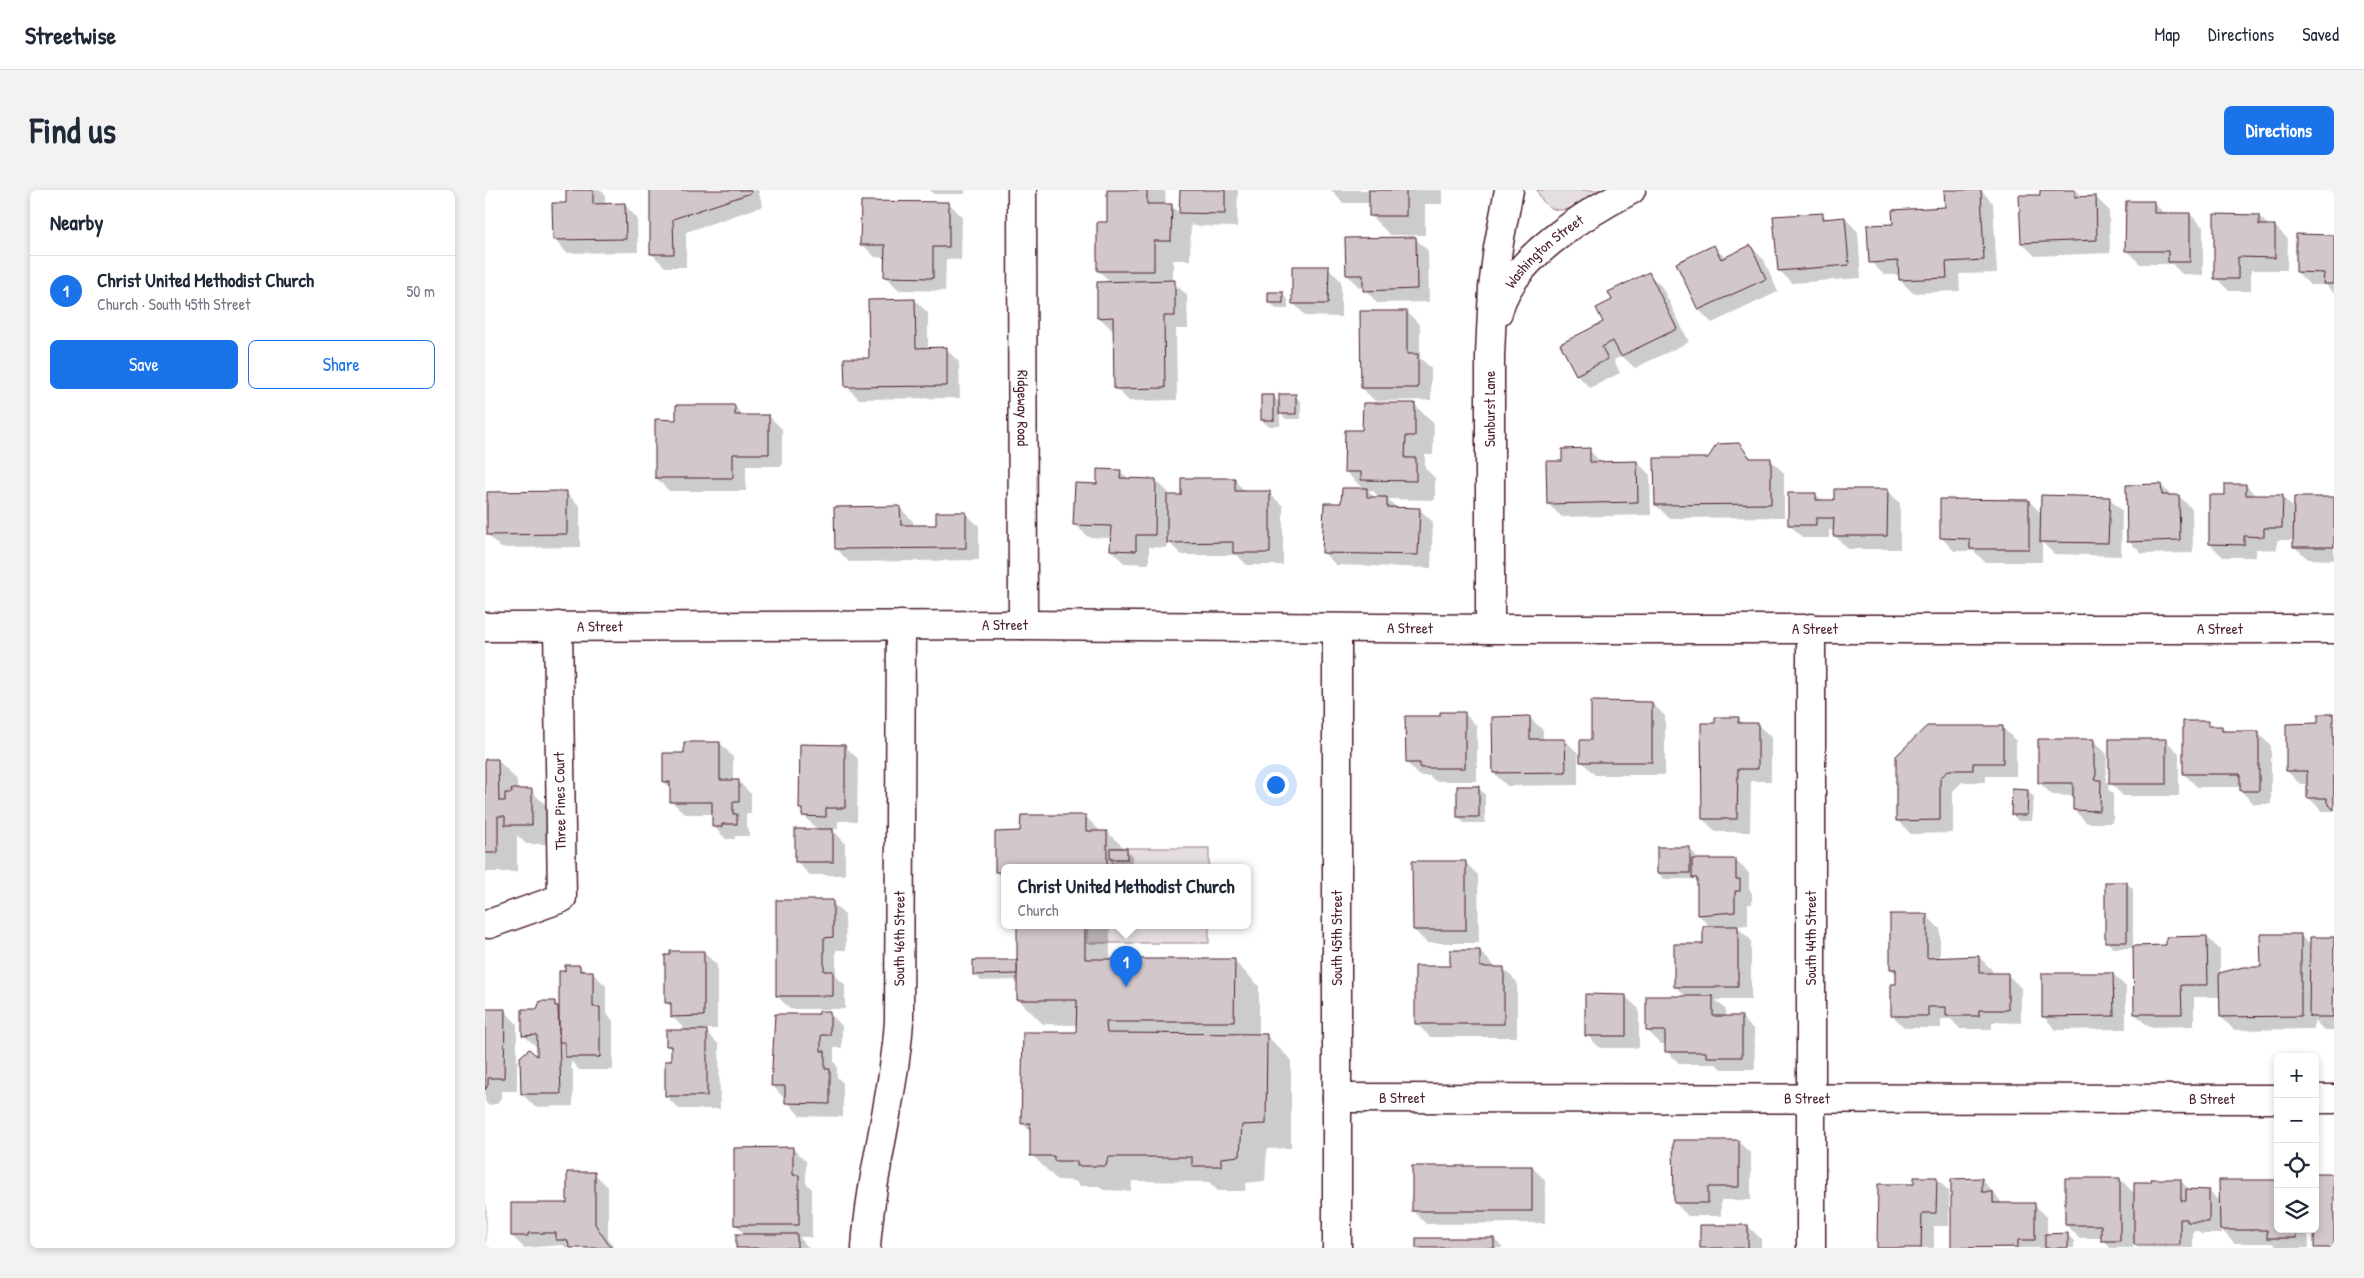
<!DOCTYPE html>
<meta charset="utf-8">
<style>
:root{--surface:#fff;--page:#f2f2f3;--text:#1f2937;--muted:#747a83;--line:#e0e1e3;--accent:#1a73e8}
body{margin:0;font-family:"Patrick Hand",sans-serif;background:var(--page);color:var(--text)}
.controls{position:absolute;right:15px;bottom:15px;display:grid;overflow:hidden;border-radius:8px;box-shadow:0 2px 8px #0003}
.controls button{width:45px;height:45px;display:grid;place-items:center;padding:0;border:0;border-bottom:1px solid var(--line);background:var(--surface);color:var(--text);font:25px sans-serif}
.you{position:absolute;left:790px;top:594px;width:18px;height:18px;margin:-12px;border:4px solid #fff;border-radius:50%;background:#1a73e8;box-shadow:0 0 0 8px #1a73e833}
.badge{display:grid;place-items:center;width:32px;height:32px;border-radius:50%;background:var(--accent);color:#fff;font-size:16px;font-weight:700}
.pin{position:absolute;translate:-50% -41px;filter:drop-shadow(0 1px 2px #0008)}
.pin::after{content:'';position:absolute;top:26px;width:18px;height:15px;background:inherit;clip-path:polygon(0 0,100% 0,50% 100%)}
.popup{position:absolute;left:516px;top:674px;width:250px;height:65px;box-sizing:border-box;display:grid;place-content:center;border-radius:8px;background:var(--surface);filter:drop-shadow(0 1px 4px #0005);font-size:16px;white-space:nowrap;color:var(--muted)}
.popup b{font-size:19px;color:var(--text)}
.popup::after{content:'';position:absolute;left:50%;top:100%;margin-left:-10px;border:10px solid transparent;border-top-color:var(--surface)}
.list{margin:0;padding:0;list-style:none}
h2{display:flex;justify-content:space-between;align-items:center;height:65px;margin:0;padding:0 20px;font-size:21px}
h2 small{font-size:16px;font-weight:400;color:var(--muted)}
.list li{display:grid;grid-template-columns:32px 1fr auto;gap:15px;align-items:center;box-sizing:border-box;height:70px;padding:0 20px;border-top:1px solid var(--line)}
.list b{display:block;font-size:19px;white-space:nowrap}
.list p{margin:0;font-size:16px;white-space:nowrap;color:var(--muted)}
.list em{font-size:16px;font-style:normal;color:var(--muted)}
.actions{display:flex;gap:10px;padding:15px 20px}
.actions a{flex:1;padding:11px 0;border:1px solid var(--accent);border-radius:8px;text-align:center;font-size:18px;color:var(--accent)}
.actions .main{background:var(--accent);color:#fff}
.icon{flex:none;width:28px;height:28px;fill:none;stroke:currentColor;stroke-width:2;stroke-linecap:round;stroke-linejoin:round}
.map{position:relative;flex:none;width:1849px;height:1058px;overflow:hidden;border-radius:8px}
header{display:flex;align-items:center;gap:30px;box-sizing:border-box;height:70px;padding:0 25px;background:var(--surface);border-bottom:1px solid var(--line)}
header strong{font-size:24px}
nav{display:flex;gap:28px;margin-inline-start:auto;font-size:18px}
.intro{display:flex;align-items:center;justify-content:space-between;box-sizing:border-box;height:120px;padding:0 30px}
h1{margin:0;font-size:35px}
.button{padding:12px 22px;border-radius:8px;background:var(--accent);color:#fff;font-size:18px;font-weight:700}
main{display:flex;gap:30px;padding:0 30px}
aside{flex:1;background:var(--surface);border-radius:8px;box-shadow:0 2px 8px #0003}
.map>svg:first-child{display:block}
</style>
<header>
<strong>Streetwise</strong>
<nav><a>Map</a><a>Directions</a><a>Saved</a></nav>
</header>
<div class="intro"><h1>Find us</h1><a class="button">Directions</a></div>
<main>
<aside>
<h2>Nearby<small></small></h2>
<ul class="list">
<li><span class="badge">1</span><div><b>Christ United Methodist Church</b><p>Church · South 45th Street</p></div><em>50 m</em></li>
</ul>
<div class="actions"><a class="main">Save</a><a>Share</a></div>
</aside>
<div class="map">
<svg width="1849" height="1058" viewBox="0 0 1849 1058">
<rect width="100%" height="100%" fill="#fff"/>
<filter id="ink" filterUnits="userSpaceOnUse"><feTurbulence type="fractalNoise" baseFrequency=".02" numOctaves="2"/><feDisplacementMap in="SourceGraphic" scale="10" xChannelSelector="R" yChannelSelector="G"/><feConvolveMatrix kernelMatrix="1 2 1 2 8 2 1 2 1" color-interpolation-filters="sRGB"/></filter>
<g filter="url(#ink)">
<!-- green -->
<g fill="#e5dee0" stroke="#987e86">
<path d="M1052 0H1118C1097 14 1066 37 1052 0Z"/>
<rect x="627" y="658" width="97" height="20"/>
<rect x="602" y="736" width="122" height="17"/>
</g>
<!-- shadow -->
<g fill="#0003" fill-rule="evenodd">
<path d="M82 0H116L120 4V15L139 14 152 28 153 62 82 63 69 49 82 14Z"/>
<path d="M166 0H273L278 16 201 42V77H180L167 64Z"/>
<path d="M445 0H480V4H449Z"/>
<path d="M623 0H680L681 15H686L695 24 696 0H753L752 37 708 36 706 33 705 70H688V92L702 105 703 139H691L692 210 644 211 631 198 630 140H627L614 127 626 93 613 80 623 34Z"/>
<path d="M846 0H957V14H940V45H905L885 25V13H858Z"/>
<path d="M1481 0H1496L1508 13 1512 83 1474 84 1475 101 1428 103 1415 90V85H1399L1386 72 1409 36 1461 19Z"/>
<path d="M1556 0H1591L1599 8 1610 7 1624 20 1625 63 1550 66 1537 53 1556 6Z"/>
<path d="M1668 12 1680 24H1705L1718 37V85L1697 84 1687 74H1655L1642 61Z"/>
<path d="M464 13 477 27 476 70 461 69 460 101 414 100 401 87V68L390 67 377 54Z"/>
<path d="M1337 24 1343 30 1360 28 1373 42 1376 88 1307 93 1294 80Z"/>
<path d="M1774 26 1784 36H1790L1803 49 1802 80H1766V101H1744L1731 88Z"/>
<path d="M1849 46V103L1841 95H1825L1812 82Z"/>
<path d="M930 48 943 61 944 112 892 113 879 98H875L862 85Z"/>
<path d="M1229 57 1241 68 1266 57 1279 70 1293 102 1227 133 1214 120 1193 73Z"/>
<path d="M843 78 856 91V127L821 126 808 113Z"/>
<path d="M1164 84 1177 97 1204 152 1150 178 1137 166 1129 170 1135 183 1105 198 1092 185 1119 133 1128 110Z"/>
<path d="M797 104 803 110V119H791L785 112Z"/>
<path d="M430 110 443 123V159H461L474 172 475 208 374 209 361 196 385 169Z"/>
<path d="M922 122 935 135V168L946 178V210L890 211 877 198Z"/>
<path d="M810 206 816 212V229H801L795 223V236H783L777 230 789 207 795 213Z"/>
<path d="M929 214 949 234 948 265H940V278L950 288V310L903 309 912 318 934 319 948 332 946 378 851 375 838 362 857 315 878 299 861 282 878 241ZM883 301H888L895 308H890Z"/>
<path d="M250 217 259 226H284L297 239V276H261V301H184L171 288 192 231Z"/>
<path d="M1253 254 1268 269H1285L1299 283V327L1184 328 1171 315 1223 269Z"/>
<path d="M1104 260 1117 273 1152 272 1165 285 1166 325 1077 327 1063 314 1078 272Z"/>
<path d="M635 281 644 289 671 290 684 303V306H697L749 290 762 303H784L798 316V375H762L752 365H697L682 351V358L664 357V374L639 373 626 360 627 348 603 347 590 334 613 295Z"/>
<path d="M1676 295 1687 306H1694L1707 319 1708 363 1657 364 1644 351Z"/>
<path d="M1761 295 1772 307H1797L1810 319 1849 309V370L1823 369 1809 356 1810 350H1792V360L1771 359V367H1738L1725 354 1741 307Z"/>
<path d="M1402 300 1415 313V359H1363L1349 345 1350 341 1344 340V348H1318L1305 335 1330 304 1338 311H1351Z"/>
<path d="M81 303 95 316V357L16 358 3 345V330H1L0 344V310L3 313Z"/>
<path d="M1624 308 1637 321 1636 366 1569 364 1557 352V372H1500L1489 361H1469L1456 347 1544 311 1557 324Z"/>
<path d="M415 318 428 331V336H453L480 323 494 336V370L364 372 351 358Z"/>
<path d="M1167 513 1180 526V585H1110L1097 572 1107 551Z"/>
<path d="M979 523 992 536V591H950L945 586H935L922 573 956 527Z"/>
<path d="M1848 525 1849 621H1837L1824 608V594H1815L1802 581 1834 534Z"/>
<path d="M1044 527 1058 540V550H1080L1093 563V595L1022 596 1009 583Z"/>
<path d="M1253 528 1259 534H1272L1286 547V591H1266L1265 642H1231L1218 629 1231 534Z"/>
<path d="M1722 533 1726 537H1736L1742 543H1773L1786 556V614H1769L1756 601V597H1712L1699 584Z"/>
<path d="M1517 537 1531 551V586H1501V592H1477L1468 601V643L1426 644 1412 630V567Z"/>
<path d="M1608 550 1622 564 1621 591 1624 594 1623 599 1628 604V633H1602L1589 620V606L1567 605 1554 592Z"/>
<path d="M1680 550 1694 563V606H1638L1625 593Z"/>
<path d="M235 553 248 567V591H253L266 604V624H261V635L264 639V646H250V649H241L228 636V624H200L186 611V599L179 592 200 564Z"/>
<path d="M360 556 373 569 372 631H353V639H347L360 653V685H325L312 672 333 640 319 626V621L316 618Z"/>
<path d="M0 570H13L32 590V601H46L66 620V654H41L32 645V682H0Z"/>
<path d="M993 598 1000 604V633H979L973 627Z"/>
<path d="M1542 601 1549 607 1547 631H1533L1527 624Z"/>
<path d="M600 626 616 642H622L648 666 647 678H520V690L511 682 536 643Z"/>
<path d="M1205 659 1211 665V670H1250L1264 683V699L1267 703V714H1263V735L1251 736 1266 750V810H1231L1241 820V827H1256L1269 840 1270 879H1236L1231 874H1195L1182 861V854H1176L1163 841 1201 807 1191 797 1219 755 1225 737 1213 724V692L1210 689H1179L1173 683Z"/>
<path d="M980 672 993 685 994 753H942L929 740Z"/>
<path d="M1642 693 1648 699V757H1683L1722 747 1735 760V784L1777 778 1815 745 1826 756V748H1849V840H1839L1829 830V839L1749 840 1736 827V807H1709V836L1664 837 1650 824V758H1628L1622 751Z"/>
<path d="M347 712 360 725 361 760H351V786L360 795V819H305L292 806Z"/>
<path d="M1442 726 1455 739V769L1494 767 1507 780V785H1523L1536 798V833L1507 832V839H1475L1466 829H1456V838H1420L1407 825 1412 785 1406 779Z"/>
<path d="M533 736H625V771H749L774 796V845H781L806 870V958L782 959 780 991 761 993 760 1001H733L724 992 647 991 646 1001 618 1000 614 996H595L590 991 572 990 547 965V943L537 933 592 844 593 835 558 834 533 809V790L496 791 490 784 533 774Z"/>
<path d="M994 761 1008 774V778H1018L1032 792V847H945L932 834 966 777Z"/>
<path d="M218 762 232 775V839H219L234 855 235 919H194L181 906 187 872V860L182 855 202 842 187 826V818L181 812Z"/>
<path d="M94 776 100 782H107L121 796V823L128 831V880H94L86 871V878L88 880V916L50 917 37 904 53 869V858L38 845 53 820 70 813 75 818Z"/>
<path d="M1628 784 1641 797V839L1571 840 1558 826Z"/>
<path d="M1140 806 1154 819V858H1115L1102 845Z"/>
<path d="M19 820 32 834V901H16V908L12 914 3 915 0 912V856Z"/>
<path d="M344 822 357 836V858H349V872L352 876V887L358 893V927L315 926 288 896 335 826Z"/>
<path d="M1253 951 1266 964V1010H1236V1026H1203L1190 1013Z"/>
<path d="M307 958 321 971V993L327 999V1047H314L324 1058H252L260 1045 250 1034Z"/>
<path d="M1047 977 1060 990V1033L941 1034 928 1021Z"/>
<path d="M110 984 123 997V1048L129 1058H81L78 1055 39 1058 27 1046 83 1015Z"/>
<path d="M1451 988 1464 1001V1036H1449V1058H1394L1430 996Z"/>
<path d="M1497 989 1519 1015 1549 1014 1562 1027V1045L1582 1044 1589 1051V1058H1468Z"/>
<path d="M1635 989 1650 1004 1668 993 1695 990 1706 1001H1724L1736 1013 1793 1039H1823L1824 1058H1794L1788 1053H1749L1737 1040V1044H1716L1713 1041H1708V1058H1653L1648 1053V1058H1625L1618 1048H1595L1581 1035Z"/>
<path d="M0 1014 2 1015 1 1058H0Z"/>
<path d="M1263 1036 1276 1049V1058H1217Z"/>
<path d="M1009 1049 1018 1058H933Z"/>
</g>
<!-- building -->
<g fill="#d2c7cb" stroke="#4a1f2b">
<path d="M81 0H108V14L140 13 141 49 68 50 67 13H81Z"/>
<path d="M165 0H265L266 3 188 29 189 64H165Z"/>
<path d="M622 0H662V14H687L686 51H669V81H612V32H622Z"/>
<path d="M695 0H740V24L694 23Z"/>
<rect x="884" y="0" width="37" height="26"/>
<path d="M1459 0H1496L1499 70 1461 72 1462 88 1414 90 1413 71 1384 73 1382 35 1408 34 1407 20 1460 17Z"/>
<path d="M1555 0H1590V7L1611 6 1612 50 1536 53 1534 5H1555Z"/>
<path d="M376 11 464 12V57H448V88L399 87 400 55H375Z"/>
<path d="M1641 11H1669V23H1705V72H1683V61H1640Z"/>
<path d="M1338 23V29L1360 27 1364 75 1293 81 1288 26Z"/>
<path d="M1729 24 1774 25V35H1790V68L1753 67V89H1729Z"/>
<path d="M1811 44 1849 45V94H1838L1839 83 1811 82Z"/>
<path d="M931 47 932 99 878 101V85H861L860 48Z"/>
<path d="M1229 55 1236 69 1266 55 1281 89 1213 120 1191 73Z"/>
<path d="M807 76H844L843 114H807Z"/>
<path d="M1164 82 1192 139 1136 166 1128 151 1117 157 1123 169 1091 185 1075 154 1118 132 1111 118 1127 110 1123 102Z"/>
<path d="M690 90V126H679L680 198 629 199 628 127 612 128V92Z"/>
<rect x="783" y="102" width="15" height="11"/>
<path d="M430 109 431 158 462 157V196L360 197 359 168H384L383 110Z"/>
<path d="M875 121H922V164H933V198H876Z"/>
<rect x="794" y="204" width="17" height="20"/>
<rect x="776" y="205" width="13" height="25"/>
<path d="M878 213H930V246H921L920 268H931V291L876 290V282H859L860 240H877Z"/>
<path d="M191 215H250V225H284V264H248V288H170V229L191 230Z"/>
<path d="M1254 253 1265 268H1286V314L1170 315 1169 268H1223L1232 254Z"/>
<path d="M1105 258V272L1152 271 1153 312 1062 314 1061 271H1077V259Z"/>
<path d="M612 279 636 280 635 288 671 289 670 345H651V361L625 360 626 336 588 335 590 293 612 294Z"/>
<path d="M696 288H750V301H785V363H748V352L682 353V305H696Z"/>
<path d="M1676 294 1677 305H1694L1695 350 1642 352 1641 295Z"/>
<path d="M1740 294H1761V305H1798L1797 338H1779V347L1759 346V355L1724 354V305H1740Z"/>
<path d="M857 298H882V307H902V317L935 318 933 365 837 363 839 313H856Z"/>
<path d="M1349 299H1403L1402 346H1348L1349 328H1331V335H1303V303H1331V310H1349Z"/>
<path d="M82 301V344L2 345V302Z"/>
<path d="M1556 305 1625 307 1623 353 1555 352Z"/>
<path d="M1809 307H1849V357H1808Z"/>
<path d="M1455 309 1544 310V359H1485V349L1455 348Z"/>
<path d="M415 316 416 335H451V322H481V358L350 359 349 317Z"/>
<path d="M1106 511 1167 512V572H1095V550H1106Z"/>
<path d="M955 522H980V578H935V573H921L920 526H955Z"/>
<path d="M1833 524H1848L1849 620 1842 613V608H1822V581H1801V534L1833 533Z"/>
<path d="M1045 526V549H1080L1081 582 1008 583 1007 527Z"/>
<path d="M1230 527H1254L1253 533H1273V579H1253L1252 629H1217L1216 533H1230Z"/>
<path d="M1698 531H1723V536H1737V541H1774V601H1755V584H1698Z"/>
<path d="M1442 536H1518V573H1488V580H1464L1455 588V630L1411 631V566Z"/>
<path d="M1553 549H1609V577L1611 579V585L1609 590H1616L1615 621 1588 620V593H1553Z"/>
<rect x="1624" y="549" width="57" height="45"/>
<path d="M199 552H235V590H254V612H248V624H252V634H237V637H227V612H185V592H178V563H199Z"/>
<path d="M315 554 360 555V618H341V627L317 626V619H314Z"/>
<path d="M0 569H13L14 611H20V603H27L26 599H47V635H20V626H13V663H0Z"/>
<rect x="972" y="596" width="22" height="31"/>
<path d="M1527 599 1543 600 1542 625H1526Z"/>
<path d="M536 625H601V641H622V678H520V682H510V642L535 641Z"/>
<rect x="310" y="639" width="38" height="33"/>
<rect x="1172" y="657" width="33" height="26"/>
<rect x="625" y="658" width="17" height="11"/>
<path d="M1207 669H1251V689H1255V701H1250V722L1212 725V688H1207Z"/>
<path d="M927 671H981V740H928Z"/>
<rect x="1620" y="692" width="22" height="60"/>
<path d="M291 710H348V747L339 748V781H348V806H291Z"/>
<path d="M1405 724H1442V768L1494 766V783H1523V820H1494V826H1461V817H1443V826H1406V794H1411V779H1405Z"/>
<path d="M532 736H600V769H750L749 832H621L622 843 782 844 781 934 757 935 755 966 736 968V976H707V967H623L621 976H592V971H569V966H545V933L536 934 538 842H591L592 810H532Z"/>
<path d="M1218 736H1253V797H1189V754H1218Z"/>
<path d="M1775 744H1816V826L1735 827 1734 783 1758 777H1776Z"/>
<path d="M1722 746 1723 795H1696L1697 824H1649L1648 756 1681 755V747Z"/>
<path d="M1825 747H1849L1848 827H1824Z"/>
<path d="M965 760H995V777H1019V834H930V776H965Z"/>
<path d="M185 761H219V826L186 827V813H180V765H185Z"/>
<path d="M488 770H532V784L488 785Z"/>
<path d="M80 775H95V781H108V817H115V867H80V852H74V781H80Z"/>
<path d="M1557 783H1628L1629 826 1557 827Z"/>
<path d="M1100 804 1141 805V846H1100Z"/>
<path d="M1161 806H1228V826H1257V867H1221V862H1180V841H1161Z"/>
<path d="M55 811H70V816H73L76 904H36L35 867 44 859 52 866V845L37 846V819H52Z"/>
<path d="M0 819H20L19 888H3V895L0 900Z"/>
<path d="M334 821H345V845H336V861H340V879H345V914L300 913V896H286L290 824H334Z"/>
<path d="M181 840H222V906H180V871H186V856H181Z"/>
<path d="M1188 950H1254V997H1223V1013H1189Z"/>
<path d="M308 957V985H314V1035H249V958Z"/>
<rect x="927" y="976" width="120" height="45"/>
<path d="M82 982H110V1034L126 1058H85L82 1050H71V1043H43V1046H26V1013H82Z"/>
<path d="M1830 984H1849V1058H1829Z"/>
<path d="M1429 987H1452L1451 1023H1437L1436 1058H1392L1393 994H1429Z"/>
<path d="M1497 988V1002H1508V1013H1550V1050H1533V1057L1466 1058V989Z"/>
<path d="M1580 988H1635V1051H1616V1035H1580Z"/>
<path d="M1666 989H1696V1011H1701V999L1724 1000V1032H1702V1029H1695V1055H1649V992H1666Z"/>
<path d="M1734 990H1793V1039H1811V1048H1782V1040H1735Z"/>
<rect x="1215" y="1035" width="48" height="23"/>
<path d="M1583 1043V1058H1560V1044Z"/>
<rect x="251" y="1044" width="61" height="14"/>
<rect x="931" y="1048" width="78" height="10"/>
</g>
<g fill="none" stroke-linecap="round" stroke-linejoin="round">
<!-- minor casing -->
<g stroke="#4a1f2b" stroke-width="31">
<g id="minor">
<path id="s1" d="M537 0 538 435"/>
<path id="s2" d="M1013 122C1025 70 1101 23 1146 0"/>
<path d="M852 438V1058"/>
<path d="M1005 439V165L1008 98 1013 58 1024 0"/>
<path d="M4 734 77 708 73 436"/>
<path id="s3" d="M852 908 1793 909"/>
<path d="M1830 909H1849"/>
<path id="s4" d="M381 1058C386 981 409 907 414 831L416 435"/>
<path d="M1326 1058V438"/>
</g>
</g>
<!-- major casing -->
<g stroke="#4a1f2b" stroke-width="31">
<g id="major">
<path id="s5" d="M0 437 538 435 1005 439H1849"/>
</g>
</g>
<!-- minor -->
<use href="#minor" stroke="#fff" stroke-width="28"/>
<!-- major -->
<use href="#major" stroke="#fff" stroke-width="28"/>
</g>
</g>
<g text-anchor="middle" stroke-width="4.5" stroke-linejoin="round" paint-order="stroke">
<!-- street labels -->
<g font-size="15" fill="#4a1f2b" stroke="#fff">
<text dy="5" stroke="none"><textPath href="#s2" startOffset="78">Washington Street</textPath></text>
<text dy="5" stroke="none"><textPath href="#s1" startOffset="218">Ridgeway Road</textPath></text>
<text transform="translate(1005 219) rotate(-90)" y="5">Sunburst Lane</text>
<text dy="5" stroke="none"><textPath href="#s5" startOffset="520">A Street</textPath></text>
<text dy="5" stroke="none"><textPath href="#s5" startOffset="115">A Street</textPath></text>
<text dy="5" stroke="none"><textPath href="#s5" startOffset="925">A Street</textPath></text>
<text dy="5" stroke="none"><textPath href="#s5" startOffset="1330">A Street</textPath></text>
<text dy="5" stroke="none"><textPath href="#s5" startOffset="1735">A Street</textPath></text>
<text transform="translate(75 611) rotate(-91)" y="5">Three Pines Court</text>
<text dy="5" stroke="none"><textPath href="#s4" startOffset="312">South 46th Street</textPath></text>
<text transform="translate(852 748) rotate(-90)" y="5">South 45th Street</text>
<text transform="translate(1326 748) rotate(-90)" y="5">South 44th Street</text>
<text dy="5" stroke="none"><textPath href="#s3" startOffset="65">B Street</textPath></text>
<text dy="5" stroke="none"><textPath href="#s3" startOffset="470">B Street</textPath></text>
<text dy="5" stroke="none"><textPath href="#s3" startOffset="875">B Street</textPath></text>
</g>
</g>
</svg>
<div class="controls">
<button>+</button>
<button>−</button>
<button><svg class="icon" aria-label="locate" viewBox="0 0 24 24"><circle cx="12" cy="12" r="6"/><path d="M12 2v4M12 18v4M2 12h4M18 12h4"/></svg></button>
<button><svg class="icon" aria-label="layers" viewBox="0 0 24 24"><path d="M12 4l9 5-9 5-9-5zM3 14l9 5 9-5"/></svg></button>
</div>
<div class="you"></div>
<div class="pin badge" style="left:641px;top:797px">1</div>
<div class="popup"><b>Christ United Methodist Church</b>Church</div>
</div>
</main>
